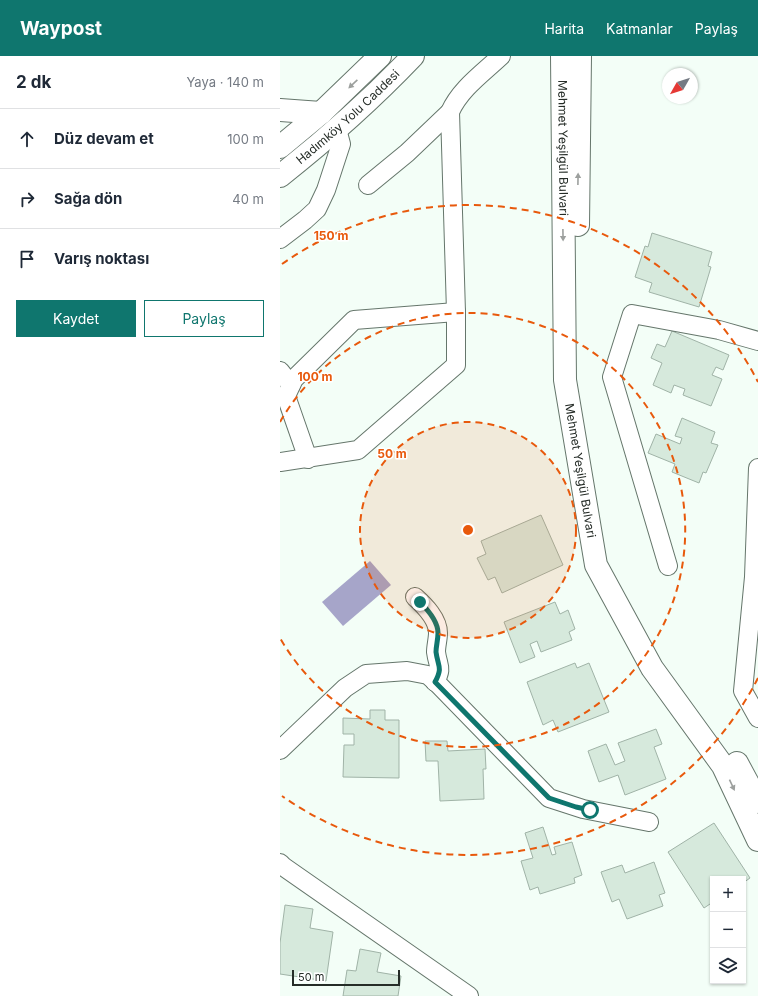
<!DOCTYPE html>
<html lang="tr">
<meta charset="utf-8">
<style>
:root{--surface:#fff;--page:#f2f2f3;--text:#1f2937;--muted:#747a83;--line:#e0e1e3;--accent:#0f766e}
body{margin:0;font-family:Inter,sans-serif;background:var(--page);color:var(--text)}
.controls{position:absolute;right:12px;bottom:12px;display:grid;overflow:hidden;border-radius:0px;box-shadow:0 1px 3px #0004}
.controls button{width:36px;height:36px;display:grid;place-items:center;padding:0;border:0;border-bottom:1px solid var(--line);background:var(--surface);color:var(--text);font:20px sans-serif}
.compass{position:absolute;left:382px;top:12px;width:36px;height:36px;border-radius:50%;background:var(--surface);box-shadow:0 1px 3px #0004;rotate:231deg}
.scale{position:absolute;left:12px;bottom:10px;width:108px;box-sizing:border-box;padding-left:4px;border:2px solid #252c27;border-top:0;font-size:11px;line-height:14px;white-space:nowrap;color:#252c27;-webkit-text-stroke:3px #fff;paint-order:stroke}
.stop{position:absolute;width:12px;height:12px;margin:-9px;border:3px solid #0f766e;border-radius:50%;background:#fff}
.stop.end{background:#0f766e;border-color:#fff;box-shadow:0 1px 4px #0008}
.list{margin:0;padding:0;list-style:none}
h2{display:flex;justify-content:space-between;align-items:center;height:52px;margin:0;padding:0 16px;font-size:17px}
h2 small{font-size:13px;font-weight:400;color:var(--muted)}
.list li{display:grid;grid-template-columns:26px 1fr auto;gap:12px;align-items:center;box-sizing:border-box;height:60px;padding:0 16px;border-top:1px solid var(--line)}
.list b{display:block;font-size:15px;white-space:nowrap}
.list em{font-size:13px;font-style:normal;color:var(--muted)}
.actions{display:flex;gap:8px;padding:12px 16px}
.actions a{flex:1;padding:9px 0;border:1px solid var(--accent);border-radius:0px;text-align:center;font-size:14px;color:var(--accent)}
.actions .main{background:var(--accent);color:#fff}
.icon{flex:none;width:22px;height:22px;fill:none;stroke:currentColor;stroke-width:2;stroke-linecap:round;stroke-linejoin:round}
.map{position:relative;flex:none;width:478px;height:940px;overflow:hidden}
header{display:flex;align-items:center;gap:24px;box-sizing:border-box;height:56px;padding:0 20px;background:var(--accent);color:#fff}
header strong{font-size:19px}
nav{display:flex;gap:22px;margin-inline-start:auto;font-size:14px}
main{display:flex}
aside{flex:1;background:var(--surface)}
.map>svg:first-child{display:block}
</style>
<header>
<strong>Waypost</strong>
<nav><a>Harita</a><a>Katmanlar</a><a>Paylaş</a></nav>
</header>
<main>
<aside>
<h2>2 dk<small>Yaya · 140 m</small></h2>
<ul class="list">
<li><svg class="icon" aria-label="ahead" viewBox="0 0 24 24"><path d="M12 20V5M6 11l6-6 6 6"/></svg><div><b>Düz devam et</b></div><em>100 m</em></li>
<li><svg class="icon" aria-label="right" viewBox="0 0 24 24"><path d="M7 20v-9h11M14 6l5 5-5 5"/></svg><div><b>Sağa dön</b></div><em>40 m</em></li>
<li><svg class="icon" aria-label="arrive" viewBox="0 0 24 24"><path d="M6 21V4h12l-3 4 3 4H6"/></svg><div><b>Varış noktası</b></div></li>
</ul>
<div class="actions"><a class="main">Kaydet</a><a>Paylaş</a></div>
</aside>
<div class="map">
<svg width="478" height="940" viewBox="0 0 478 940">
<rect width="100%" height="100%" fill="#f3fef7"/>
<!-- water -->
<path fill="#a6a5c9" d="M90 505 111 529 63 570 42 546Z"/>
<!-- building -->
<g fill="#d6e9dc" stroke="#a0b3a7">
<path d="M372 177 432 196 428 210 431 211 419 251 369 236 372 227 355 221 365 190 368 191Z"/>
<path d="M392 275 449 299 443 314 436 311 432 319 442 323 431 350 403 339 405 333 394 329 391 337 373 329 382 307 371 302 377 288 385 291Z"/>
<path d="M402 362 435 376 431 387 438 389 426 417 423 416 419 427 392 416 395 408 368 397 376 378 400 388 402 382 395 380Z"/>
<path d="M261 459 283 509 222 537 215 521 208 524 197 502 206 498 201 485Z"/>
<path d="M275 546 280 558 288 554 295 573 289 576 292 584 261 596 257 585 250 588 255 601 240 607 224 566Z"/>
<path d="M295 607 297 612 309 607 329 656 278 676 273 664 263 669 247 626Z"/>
<path d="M90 654H105V664H119V722L63 721 64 689H74V678H63V662L90 663Z"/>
<path d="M376 673 382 688 374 691 386 723 345 739 338 719 319 726 308 695 326 688 335 709 345 705 338 687Z"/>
<path d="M145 685H167L168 695 205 693 206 713H203L204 743 160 745 158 705H146Z"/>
<path d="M434 767 470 822 463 827V823H433V846L424 852 388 796Z"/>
<path d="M263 771 272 799 276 798 274 791 292 786 302 819 294 822 295 827 260 838 258 831 250 834 241 805 253 802 245 777Z"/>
<path d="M374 806 385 837 379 839 383 850 347 863 339 843 332 846 321 816 342 809 345 817Z"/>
<path d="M5 849 33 853 30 872 53 876 46 925 0 918V887Z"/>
<path d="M80 893 101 897 97 916 121 920 118 940H63L67 914 76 915Z"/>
</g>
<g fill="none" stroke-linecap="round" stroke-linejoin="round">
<!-- minor casing -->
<g stroke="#65766b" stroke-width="20">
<g id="minor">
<path d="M88 129 127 97 170 56"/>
<path d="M0 183 25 164 37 153 46 134 61 88 57 73"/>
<path d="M0 315 11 329"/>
<path d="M28 403 6 340 14 323 74 264 176 256"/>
<path d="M0 406 78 394 176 309V256L170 56C180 33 203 17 221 0"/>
<path d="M478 412 474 521 463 635 478 662"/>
<path d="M388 510 332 321 352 258 439 274 478 285"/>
<path d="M135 541C145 550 158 563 158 577 158 583 156 590 156 596 158 611 163 611 155 626"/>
<path d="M0 694 65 632 86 618 127 615 148 619 158 628 269 742 303 753 369 766"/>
<path d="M0 807 4 811 189 940"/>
</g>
</g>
<!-- major casing -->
<g stroke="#65766b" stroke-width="24">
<g id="major">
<path id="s1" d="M282 0 285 324 316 509 372 612 443 710 478 784"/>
<path d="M0 54 41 57"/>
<path d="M0 91 41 57 100 0"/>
<path id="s2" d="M0 120C47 83 92 43 133 0"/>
<path d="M298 169 300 0"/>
<path d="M457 707 478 746"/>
</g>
</g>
<!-- minor -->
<use href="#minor" stroke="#fff" stroke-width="18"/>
<!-- major -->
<use href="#major" stroke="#fff" stroke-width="22"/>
</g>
<!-- one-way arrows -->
<defs><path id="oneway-solid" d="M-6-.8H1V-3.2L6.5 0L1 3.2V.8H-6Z"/></defs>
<g fill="#9da09e">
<use href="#oneway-solid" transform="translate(73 28) rotate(137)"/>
<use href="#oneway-solid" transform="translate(298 123) rotate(-89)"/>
<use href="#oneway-solid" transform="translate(283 179) rotate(89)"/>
<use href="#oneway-solid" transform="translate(452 729) rotate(65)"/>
</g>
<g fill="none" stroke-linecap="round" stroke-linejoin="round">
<!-- route -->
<path stroke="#0f766e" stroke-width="5" d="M140 546C148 554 158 565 158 577 158 584 156 590 156 596 158 611 163 611 155 626L269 742 296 751 310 754"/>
</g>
<!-- distance rings -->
<circle cx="188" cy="474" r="108" fill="#e8590c" fill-opacity=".12"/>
<g fill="none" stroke="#e8590c" stroke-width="2" stroke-dasharray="7 5">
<circle cx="188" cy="474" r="108"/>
<path d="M0 366A217 217 0 1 1 0 582"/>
<path d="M478 622A325 325 0 0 1 2 740M2 208A325 325 0 0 1 478 326"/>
</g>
<g text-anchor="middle" stroke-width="3" stroke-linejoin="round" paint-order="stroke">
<!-- street labels -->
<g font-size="12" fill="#252c27" stroke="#fff">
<text dy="4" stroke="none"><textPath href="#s2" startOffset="90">Hadımköy Yolu Caddesi</textPath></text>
<text dy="4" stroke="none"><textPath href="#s1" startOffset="92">Mehmet Yeşilgül Bulvari</textPath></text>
<text dy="4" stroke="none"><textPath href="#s1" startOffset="416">Mehmet Yeşilgül Bulvari</textPath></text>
</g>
</g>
<circle cx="188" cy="474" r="6" fill="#e8590c" stroke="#fff" stroke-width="2"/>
<g font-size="12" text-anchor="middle" font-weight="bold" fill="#e8590c" stroke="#fff" stroke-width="3" stroke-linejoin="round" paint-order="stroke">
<text x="51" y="184">150 m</text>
<text x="35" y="325">100 m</text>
<text x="112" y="402">50 m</text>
</g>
</svg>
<div class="controls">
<button>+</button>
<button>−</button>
<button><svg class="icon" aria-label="layers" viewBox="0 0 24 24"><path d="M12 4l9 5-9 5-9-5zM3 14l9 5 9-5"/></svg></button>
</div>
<svg class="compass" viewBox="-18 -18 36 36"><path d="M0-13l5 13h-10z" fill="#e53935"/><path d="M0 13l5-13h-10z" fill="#747a83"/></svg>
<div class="scale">50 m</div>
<div class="stop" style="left:310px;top:754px"></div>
<div class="stop end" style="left:140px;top:546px"></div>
</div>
</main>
